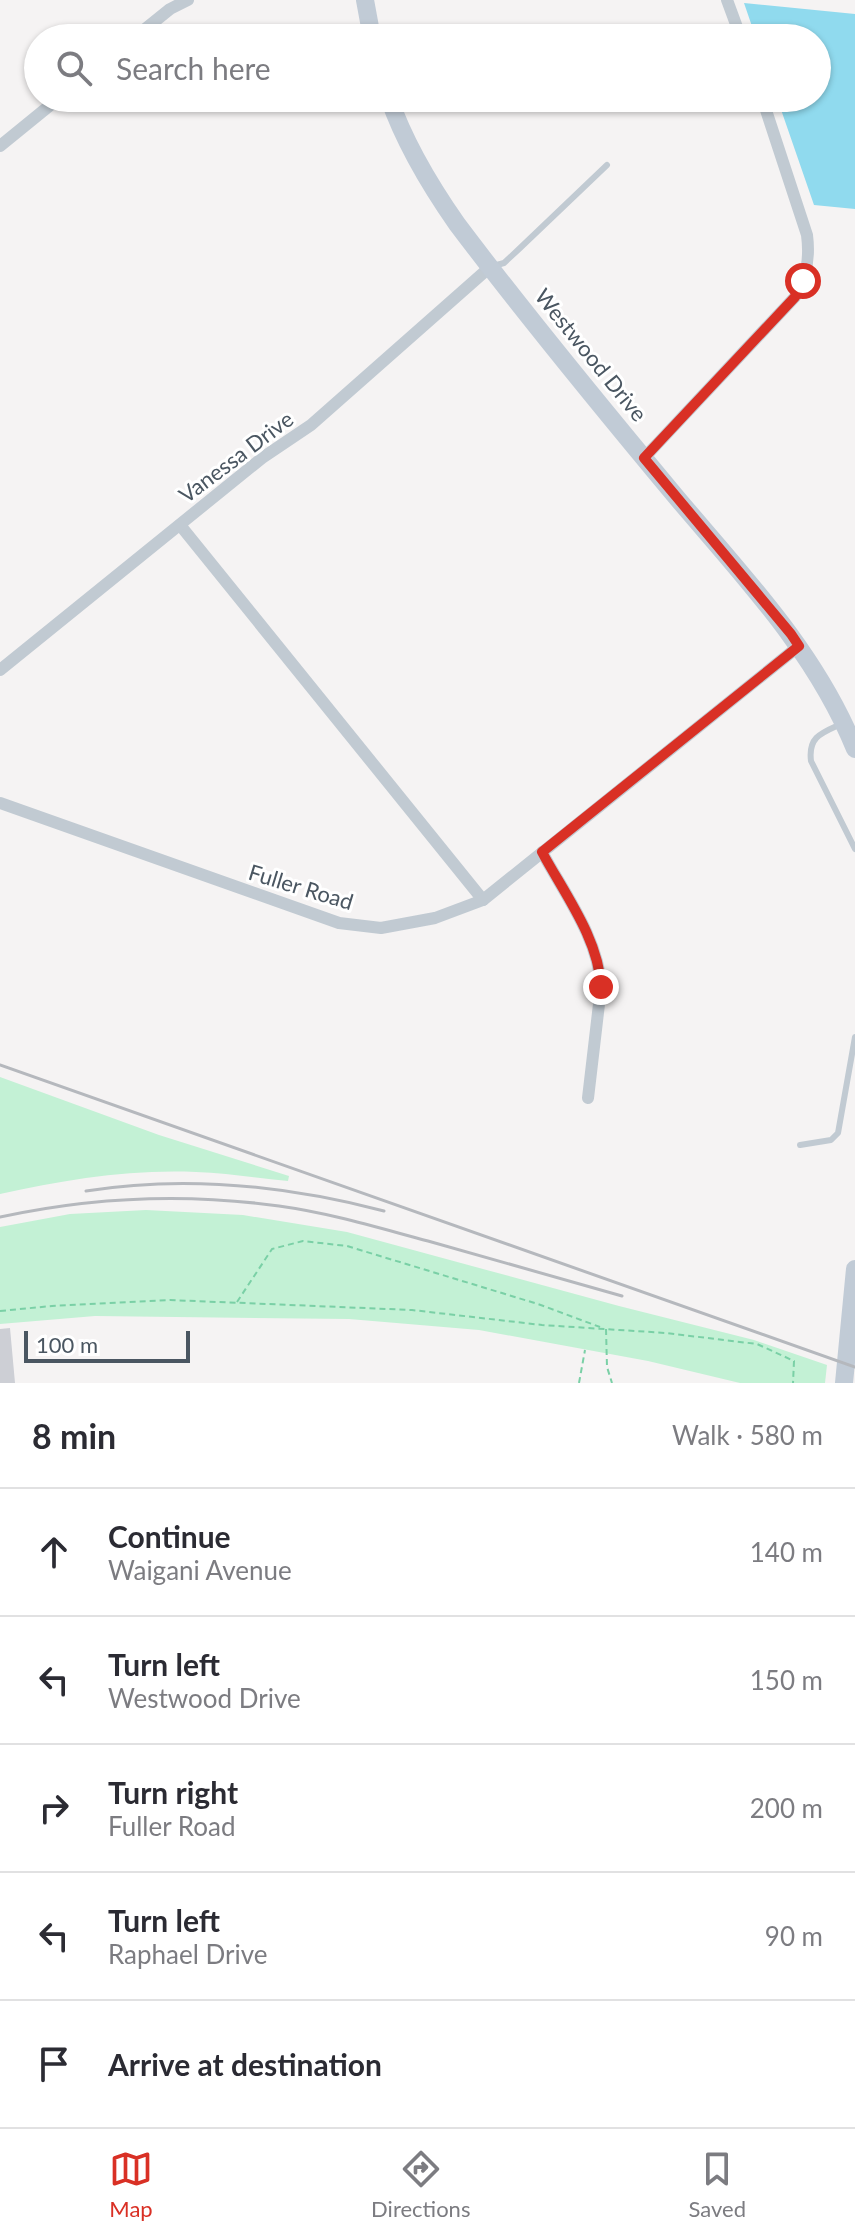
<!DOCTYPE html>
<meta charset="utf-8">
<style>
:root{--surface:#fff;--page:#f7f7f7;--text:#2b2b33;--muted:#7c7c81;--line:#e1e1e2;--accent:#d93025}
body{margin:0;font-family:Lato,sans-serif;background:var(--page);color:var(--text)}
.scale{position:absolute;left:24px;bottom:20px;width:166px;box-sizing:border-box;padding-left:8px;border:4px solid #4a5661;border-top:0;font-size:22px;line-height:28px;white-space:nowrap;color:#4a5661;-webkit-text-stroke:6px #fff;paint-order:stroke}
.stop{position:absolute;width:24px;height:24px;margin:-18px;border:6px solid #d93025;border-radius:50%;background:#fff}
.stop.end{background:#d93025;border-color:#fff;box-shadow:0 2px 8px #0008}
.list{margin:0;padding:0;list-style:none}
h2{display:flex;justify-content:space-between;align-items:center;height:104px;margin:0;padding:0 32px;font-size:34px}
h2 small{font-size:26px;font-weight:400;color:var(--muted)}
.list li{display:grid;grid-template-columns:52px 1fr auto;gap:24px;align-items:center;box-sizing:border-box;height:128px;padding:0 32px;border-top:2px solid var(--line)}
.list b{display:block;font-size:30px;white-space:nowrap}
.list p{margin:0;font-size:26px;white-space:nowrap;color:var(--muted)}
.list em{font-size:26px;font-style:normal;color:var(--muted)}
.icon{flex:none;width:44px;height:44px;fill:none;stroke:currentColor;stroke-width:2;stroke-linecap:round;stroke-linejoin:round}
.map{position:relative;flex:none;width:855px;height:1383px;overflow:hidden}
.search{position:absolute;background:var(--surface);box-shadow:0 2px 6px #0004;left:24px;right:24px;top:24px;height:88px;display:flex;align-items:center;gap:20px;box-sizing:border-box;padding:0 28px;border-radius:44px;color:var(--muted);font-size:30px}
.sheet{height:744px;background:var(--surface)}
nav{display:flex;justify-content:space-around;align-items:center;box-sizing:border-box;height:112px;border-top:2px solid var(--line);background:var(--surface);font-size:22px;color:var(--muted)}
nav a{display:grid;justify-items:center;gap:4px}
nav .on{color:var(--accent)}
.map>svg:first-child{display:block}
</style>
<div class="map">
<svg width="855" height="1383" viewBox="0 0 855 1383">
<rect width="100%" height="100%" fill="#f5f3f3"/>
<!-- green -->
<g fill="#c3f1d5">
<path d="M0 1077 159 1135 289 1176 288 1181C257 1178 226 1173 196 1172 130 1169 63 1180 0 1194Z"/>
<path d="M146 1210 243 1215 347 1232 619 1306 754 1340 827 1365 825 1383H740L648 1361 479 1330 349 1319 95 1316 0 1324V1227L70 1214Z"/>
</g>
<!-- water -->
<path fill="#90daee" d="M744 3 855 14V209L814 205 777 98H817V38H756Z"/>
<!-- building -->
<path fill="#cdcfd5" d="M10 1328 15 1383H0V1329Z"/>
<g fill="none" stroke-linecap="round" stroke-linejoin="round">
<!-- path -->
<g stroke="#7ad0a6" stroke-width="2" stroke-dasharray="6 4" stroke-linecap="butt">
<path d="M237 1302 272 1249 303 1241 347 1246 538 1304 600 1327"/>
<path d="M0 1311 52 1306 170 1300 412 1310 542 1325 666 1333 757 1344 794 1361 793 1383"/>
<path d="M606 1329 607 1367 612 1383"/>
<path d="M579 1383 585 1350"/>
</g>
<!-- service -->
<g stroke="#c1cad2" stroke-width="6">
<path d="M493 266 504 263 519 249 607 165"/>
<path d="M841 724C821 733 808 737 811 761L855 849"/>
<path d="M800 1145 831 1140 838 1133 855 1037"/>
</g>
<!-- minor -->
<g stroke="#c1cad2" stroke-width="12">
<path d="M727 0 741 38"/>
<path d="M134 38 170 9 188 0"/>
<path d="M0 146 59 98"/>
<path d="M644 458 795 297C807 277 810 258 807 235L762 98"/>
<path d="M180 525 483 900"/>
<path d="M0 670 262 458 311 425 490 267"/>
<path d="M0 803 339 923 381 928 435 918 483 900 799 646"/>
<path d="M542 852C564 893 599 939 601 987L588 1098"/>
</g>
<!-- secondary -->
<g stroke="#c1cbd6" stroke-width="18">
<path d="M365 0 372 38"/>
<path d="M389 98C405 144 429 184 457 224 527 317 602 408 677 498 743 576 816 652 855 749"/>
<path d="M844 1383 855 1269"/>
</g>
<!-- rail -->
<g stroke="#b5b8bd" stroke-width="3">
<path d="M0 1065 855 1367"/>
<path d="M86 1191C185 1175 288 1186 384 1211"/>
<path d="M0 1217C92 1197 186 1193 279 1206 330 1213 379 1228 428 1241 493 1260 558 1278 622 1296"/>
</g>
</g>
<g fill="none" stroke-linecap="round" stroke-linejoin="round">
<!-- route -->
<path stroke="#d93025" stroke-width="10" d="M601 987C599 939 564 893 542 852L799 646 791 634 644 458 795 297 803 281"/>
</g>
<g text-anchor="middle" stroke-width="6" stroke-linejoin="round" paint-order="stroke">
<!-- street labels -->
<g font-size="22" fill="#4a5661" stroke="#fff">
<text transform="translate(591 355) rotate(51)" y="8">Westwood Drive</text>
<text transform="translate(236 457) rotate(-37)" y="8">Vanessa Drive</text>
<text transform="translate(301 887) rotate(17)" y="8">Fuller Road</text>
</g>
</g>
</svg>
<div class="scale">100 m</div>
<div class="stop" style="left:803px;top:281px"></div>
<div class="stop end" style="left:601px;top:987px"></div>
<div class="search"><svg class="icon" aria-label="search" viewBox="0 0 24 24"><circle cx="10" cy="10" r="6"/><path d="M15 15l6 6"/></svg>Search here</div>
</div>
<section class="sheet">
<h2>8 min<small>Walk · 580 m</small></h2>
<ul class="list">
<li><svg class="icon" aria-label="ahead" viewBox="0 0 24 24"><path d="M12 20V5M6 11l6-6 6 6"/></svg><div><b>Continue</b><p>Waigani Avenue</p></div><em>140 m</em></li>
<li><svg class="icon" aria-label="left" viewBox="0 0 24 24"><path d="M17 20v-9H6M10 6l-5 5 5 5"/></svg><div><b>Turn left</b><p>Westwood Drive</p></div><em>150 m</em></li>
<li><svg class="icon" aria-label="right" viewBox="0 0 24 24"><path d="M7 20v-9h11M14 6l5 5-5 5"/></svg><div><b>Turn right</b><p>Fuller Road</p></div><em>200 m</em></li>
<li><svg class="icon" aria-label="left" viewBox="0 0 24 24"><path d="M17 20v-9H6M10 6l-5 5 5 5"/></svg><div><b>Turn left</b><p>Raphael Drive</p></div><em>90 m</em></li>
<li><svg class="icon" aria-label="arrive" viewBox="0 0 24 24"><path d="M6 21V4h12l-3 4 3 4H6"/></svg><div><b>Arrive at destination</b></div></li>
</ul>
</section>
<nav>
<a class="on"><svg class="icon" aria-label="map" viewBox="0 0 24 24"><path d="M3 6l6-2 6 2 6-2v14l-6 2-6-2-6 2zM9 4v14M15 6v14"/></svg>Map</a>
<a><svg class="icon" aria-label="directions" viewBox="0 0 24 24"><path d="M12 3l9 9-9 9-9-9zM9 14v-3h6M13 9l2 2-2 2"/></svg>Directions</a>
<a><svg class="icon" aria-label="saved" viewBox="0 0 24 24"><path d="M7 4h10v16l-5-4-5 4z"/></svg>Saved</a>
</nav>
